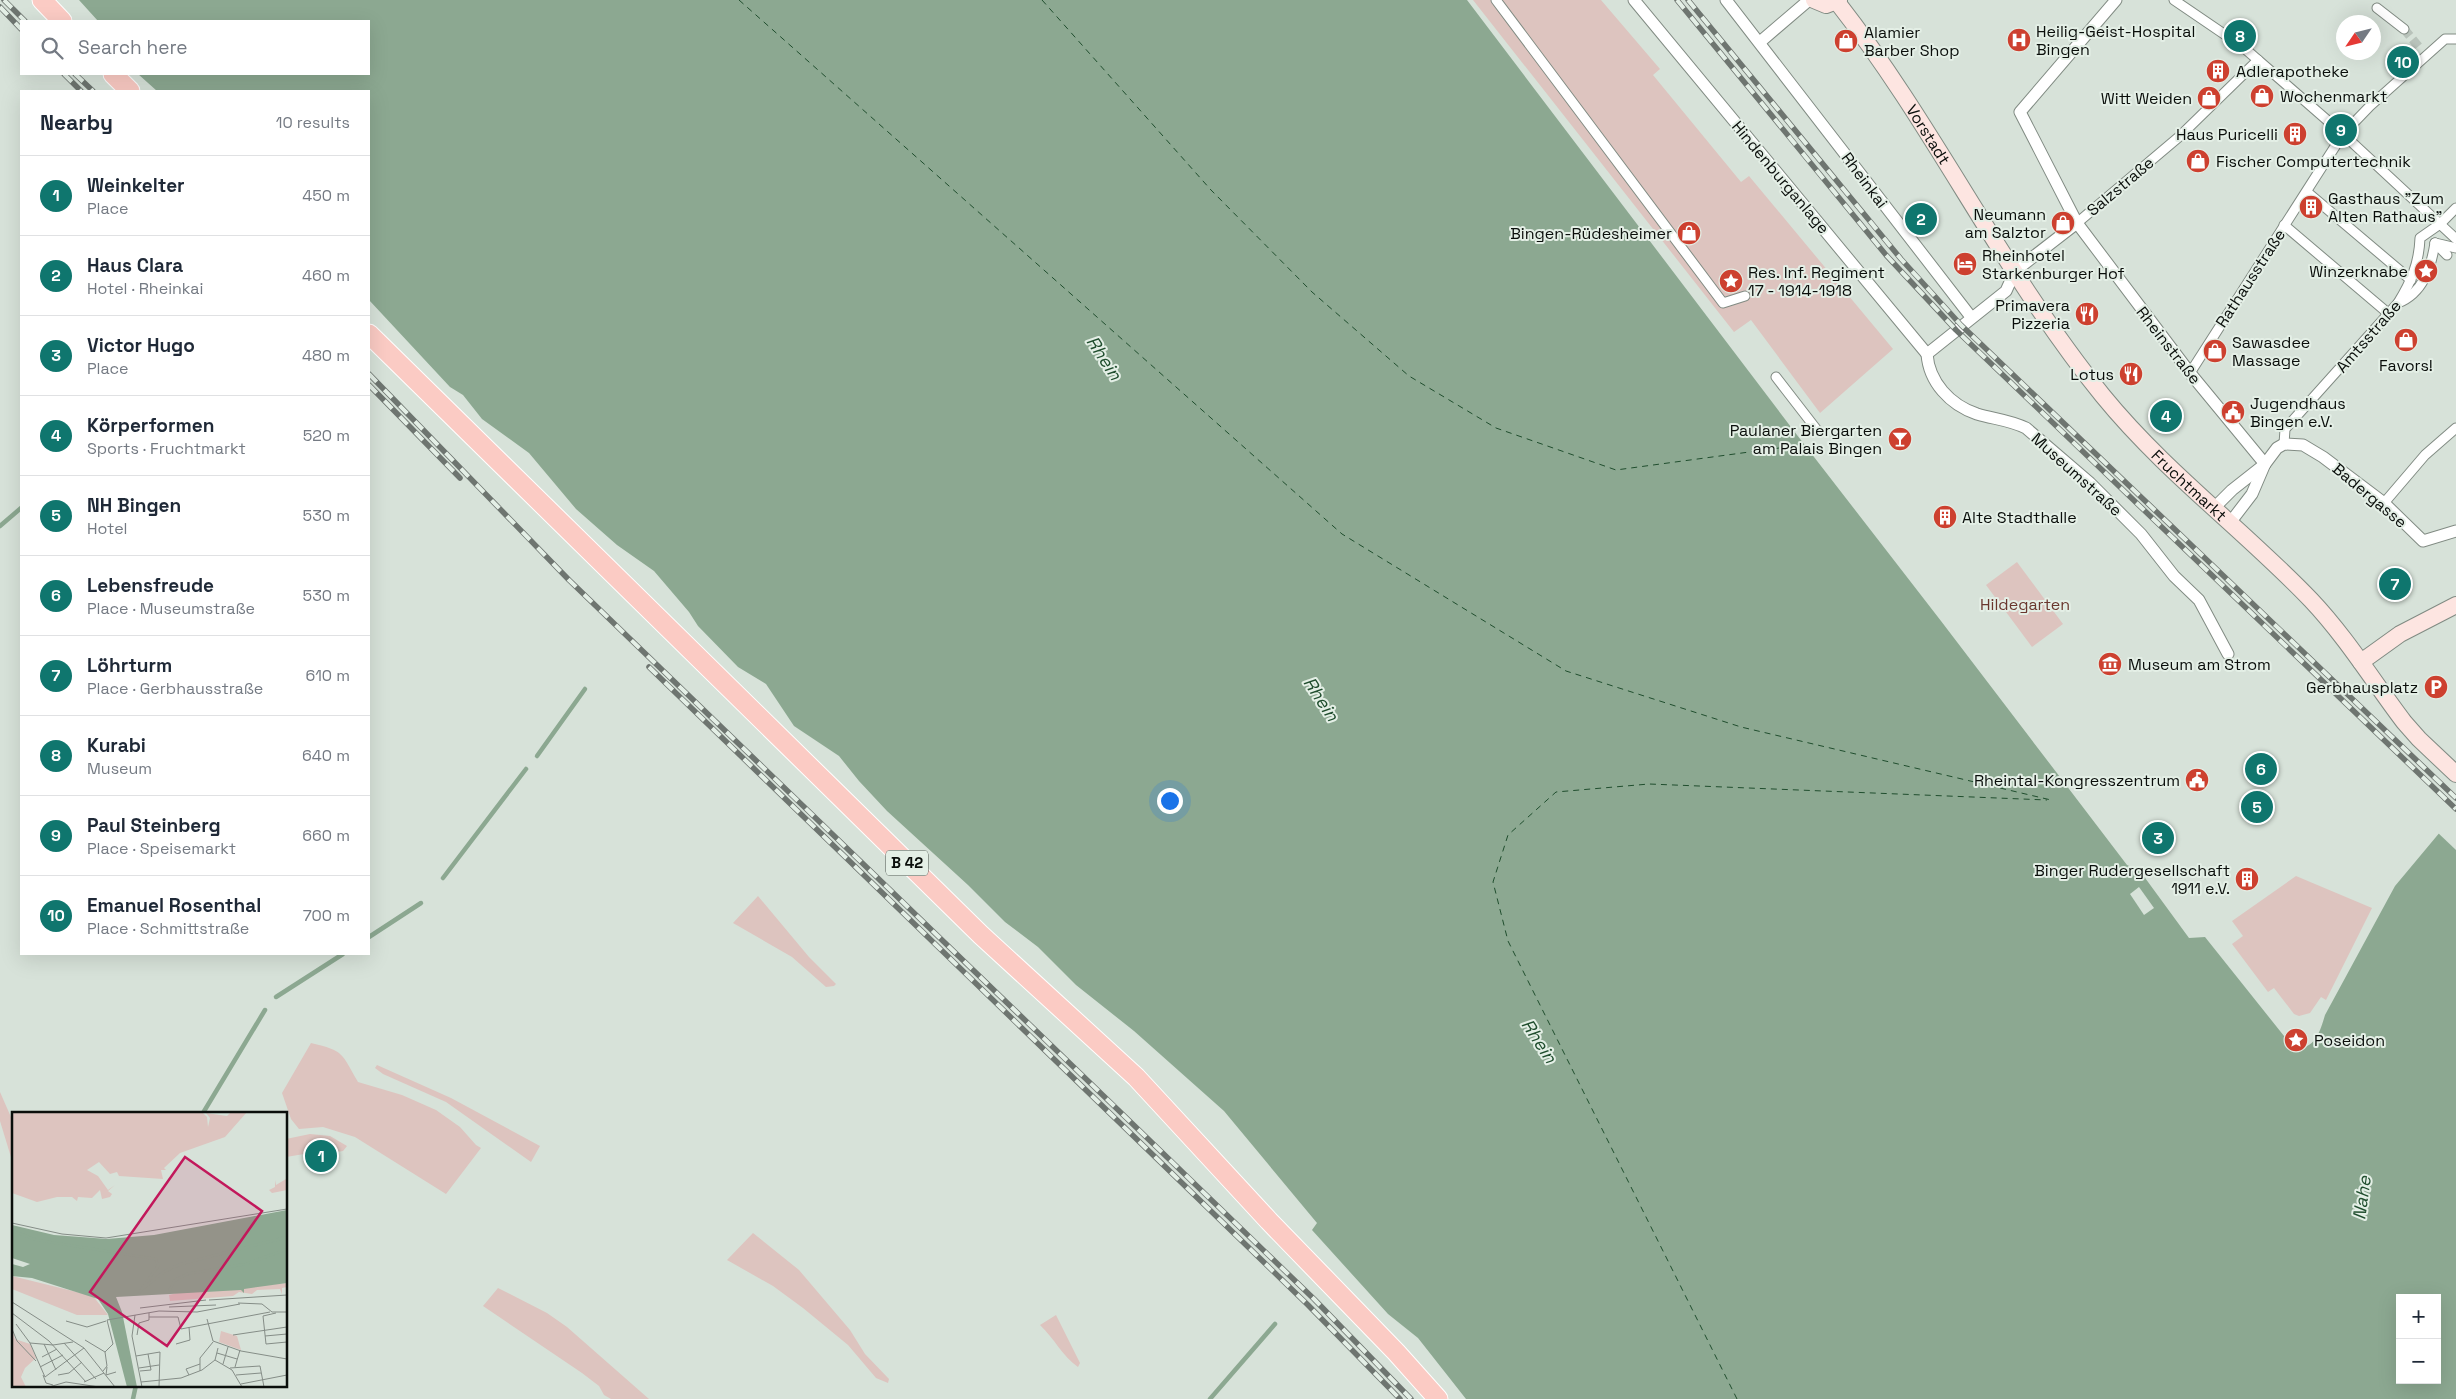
<!DOCTYPE html>
<meta charset="utf-8">
<style>
:root{--surface:#fff;--page:#f6f6f7;--text:#1f2937;--muted:#747a83;--line:#e0e1e3;--accent:#0f766e}
body{margin:0;font-family:"Space Grotesk",sans-serif;background:var(--page);color:var(--text)}
.controls{position:absolute;right:15px;bottom:15px;display:grid;overflow:hidden;border-radius:0px;box-shadow:0 5px 20px #0002}
.controls button{width:45px;height:45px;display:grid;place-items:center;padding:0;border:0;border-bottom:1px solid var(--line);background:var(--surface);color:var(--text);font:25px sans-serif}
.compass{position:absolute;left:2336px;top:15px;width:45px;height:45px;border-radius:50%;background:var(--surface);box-shadow:0 5px 20px #0002;rotate:235deg}
.you{position:absolute;left:1169px;top:800px;width:18px;height:18px;margin:-12px;border:4px solid #fff;border-radius:50%;background:#1a73e8;box-shadow:0 0 0 8px #1a73e833}
.badge{display:grid;place-items:center;width:32px;height:32px;border-radius:50%;background:var(--accent);color:#fff;font-size:16px;font-weight:700}
.pin{position:absolute;translate:-50% -50%;border:2px solid #fff;box-shadow:0 1px 5px #0006}
.list{margin:0;padding:0;list-style:none}
h2{display:flex;justify-content:space-between;align-items:center;height:65px;margin:0;padding:0 20px;font-size:21px}
h2 small{font-size:16px;font-weight:400;color:var(--muted)}
.list li{display:grid;grid-template-columns:32px 1fr auto;gap:15px;align-items:center;box-sizing:border-box;height:80px;padding:0 20px;border-top:1px solid var(--line)}
.list b{display:block;font-size:19px;white-space:nowrap}
.list p{margin:0;font-size:16px;white-space:nowrap;color:var(--muted)}
.list em{font-size:16px;font-style:normal;color:var(--muted)}
.icon{flex:none;width:28px;height:28px;fill:none;stroke:currentColor;stroke-width:2;stroke-linecap:round;stroke-linejoin:round}
.map{position:relative;flex:none;width:2456px;height:1399px;overflow:hidden}
.search{position:absolute;background:var(--surface);box-shadow:0 5px 20px #0002;left:20px;top:20px;width:350px;height:55px;display:flex;align-items:center;gap:12px;box-sizing:border-box;padding:0 18px;border-radius:0px;color:var(--muted);font-size:19px}
.panel{position:absolute;background:var(--surface);box-shadow:0 5px 20px #0002;left:20px;top:90px;width:350px;height:865px;border-radius:0px}
.map>svg:first-child{display:block}
</style>
<div class="map">
<svg width="2456" height="1399" viewBox="0 0 2456 1399">
<rect width="100%" height="100%" fill="#d7e2d9"/>
<!-- green -->
<g fill="#ddc4bf">
<path d="M1473 0H1601L1660 69 1653 75 1741 182 1749 176 1893 349 1820 413 1751 320 1734 332Z"/>
<path d="M2017 562 2063 624 2032 647 1986 585Z"/>
<path d="M2296 876 2372 908 2326 1000 2321 997 2310 1013 2299 1016 2294 1014 2274 988 2268 992 2232 944 2243 936 2232 921Z"/>
<path d="M758 896 809 957 836 984 834 986 826 987 792 957 733 923Z"/>
<path d="M311 1043C345 1051 341 1053 358 1082L402 1095 436 1110 460 1127 476 1145 481 1148 446 1194 355 1137 323 1127 299 1129 291 1119 282 1093Z"/>
<path d="M377 1065 451 1098 540 1146 531 1162 446 1102 383 1074 375 1068Z"/>
<path d="M0 1092 14 1124V1167L0 1121Z"/>
<path d="M310 1134 330 1136 347 1146 343 1151 337 1152H316L286 1157V1139Z"/>
<path d="M753 1233 799 1270 850 1330 865 1354 889 1379 888 1383 876 1378 848 1345 803 1308 773 1286 727 1260Z"/>
<path d="M498 1288 547 1313 567 1327 649 1399H611L604 1395 599 1386 582 1373 483 1306Z"/>
<path d="M1056 1315 1080 1363 1078 1367C1063 1357 1054 1338 1040 1325Z"/>
</g>
<!-- water -->
<path fill="#8ca891" fill-rule="evenodd" d="M79 0H1467L1797 435 1941 621 2127 865 2140 871 2189 938 2205 937 2292 1046C2314 1053 2320 1032 2325 1015L2395 886 2456 813V1399H1466L1418 1338 1388 1314 1312 1230 1317 1223 1224 1111 1134 1031 1076 985 1038 947 1005 922 968 885 887 811 859 781 839 756 794 726 766 684 738 667 698 626 689 612 654 571 617 545 576 509 529 453 482 419 463 395 450 387 369 300V91H157L138 74H369V21H98ZM2400 1298H2437V1380H2400Z"/>
<!-- pier -->
<g fill="#d7e2d9">
<path d="M2456 811V850L2436 831Z"/>
<path d="M2139 887 2154 908 2144 915 2130 894Z"/>
</g>
<g fill="none" stroke-linecap="round" stroke-linejoin="round">
<!-- stream -->
<g stroke="#8ca891" stroke-width="4.5">
<path d="M0 526 21 508"/>
<path d="M537 756 585 689"/>
<path d="M443 878 526 769"/>
<path d="M369 937 421 903"/>
<path d="M276 997 343 954"/>
<path d="M203 1113 265 1010"/>
<path d="M133 1399 136 1385"/>
<path d="M1210 1399 1275 1324"/>
</g>
<!-- ferry -->
<g stroke="#204e2e" stroke-width="1" stroke-dasharray="6 5" stroke-linecap="butt">
<path d="M739 0 1342 534 1566 671 1741 727 2051 800"/>
<path d="M1042 0 1211 190 1312 292 1409 376 1496 428 1616 470 1779 448"/>
<path d="M1737 1399 1508 941 1493 882 1508 835 1556 792 1649 784 2047 800"/>
</g>
<!-- pedestrian-tunnel -->
<path stroke="#b8c2ba" stroke-width="9" stroke-dasharray="9 4.5" stroke-linecap="butt" d="M2404 29 2419 47"/>
<!-- pedestrian casing -->
<g stroke="#818b83" stroke-width="11">
<g id="pedestrian">
<path d="M1496 0 1723 303 1745 296"/>
<path d="M2174 0 2243 47 2343 134 2456 239"/>
<path d="M2377 8 2404 29"/>
<path d="M2307 192 2411 280"/>
<path d="M2077 223 2180 136 2258 60"/>
<path d="M2284 225 2389 314"/>
<path d="M2435 243 2456 248"/>
<path d="M2435 243 2447 255"/>
<path d="M2398 303C2423 293 2431 268 2435 243"/>
<path d="M2190 373 2343 134 2370 106 2445 39H2456"/>
<path d="M1776 377 1817 430"/>
<path d="M2284 444 2285 429 2398 303C2411 282 2419 264 2420 238L2440 224 2456 208"/>
<path d="M2384 503 2425 455 2456 428"/>
</g>
</g>
<!-- minor casing -->
<g stroke="#818b83" stroke-width="13">
<g id="minor">
<path d="M1634 0 1927 354"/>
<path d="M1726 0 1971 317"/>
<path d="M2116 0 2020 112 2077 223 2190 373 2265 464"/>
<path d="M1760 42 1809 0"/>
<path d="M1927 354C1929 382 1950 405 1977 414 1994 419 2010 420 2026 428L2090 483 2141 534 2174 576 2199 600 2228 654"/>
<path d="M1927 354 2006 291 2015 271 2077 223"/>
<path d="M2213 509 2232 490 2265 464 2277 448 2284 444 2303 445 2323 457 2384 503 2423 541 2456 531"/>
<path d="M2229 524 2252 494 2264 466"/>
</g>
</g>
<!-- secondary casing -->
<g stroke="#818b83" stroke-width="18">
<g id="secondary">
<path d="M1814 0 1826 5 1839 0"/>
<path id="s1" d="M1837 2C1935 127 2003 273 2103 396 2165 472 2244 530 2311 600 2346 637 2373 681 2404 722L2419 739 2456 774"/>
<path d="M2361 662 2400 634 2456 605"/>
</g>
</g>
<!-- primary casing -->
<g stroke="#fff" stroke-width="21">
<g id="primary">
<path d="M42 0 62 21"/>
<path d="M113 74 130 91"/>
<path d="M369 334 981 935 1136 1077 1269 1221 1396 1352 1438 1399"/>
</g>
</g>
<!-- pedestrian -->
<use href="#pedestrian" stroke="#fff" stroke-width="9"/>
<!-- minor -->
<use href="#minor" stroke="#fff" stroke-width="11"/>
<!-- secondary -->
<use href="#secondary" stroke="#fde5e1" stroke-width="16"/>
<!-- primary -->
<use href="#primary" stroke="#fbcbc4" stroke-width="19"/>
<!-- rail casing -->
<g stroke="#6e7570" stroke-width="5.5">
<g id="rail">
<path d="M4 0 25 21"/>
<path d="M1677 0 1886 255 1956 330 2456 809"/>
<path d="M1688 0 1901 259 1961 325 2456 798"/>
<path d="M0 7 21 29"/>
<path d="M64 74 81 91"/>
<path d="M75 74 93 91"/>
<path d="M369 374 569 580 1314 1299 1411 1399"/>
<path d="M369 385 460 478"/>
<path d="M649 667 1308 1305 1400 1399"/>
</g>
</g>
<!-- rail -->
<use href="#rail" stroke="#e4efe6" stroke-width="4" stroke-dasharray="11" stroke-linecap="butt"/>
</g>
<!-- icons -->
<defs>
<g id="hospital-disc" transform="scale(1.25)"><circle r="9.5" fill="#cd402f" stroke="#e4efe6"/><path d="M-5-5h3v3.5h4V-5h3V5h-3V1.5h-4V5h-3Z" fill="#fff"/></g>
<g id="shop-disc" transform="scale(1.25)"><circle r="9.5" fill="#cd402f" stroke="#e4efe6"/><path d="M-5-2.5h2.3a2.7 3.5 0 0 1 5.4 0H5L5.5 6h-11ZM-1.5-2.5h3a1.5 2.3 0 0 0-3 0Z" fill="#fff"/></g>
<g id="building-disc" transform="scale(1.25)"><circle r="9.5" fill="#cd402f" stroke="#e4efe6"/><path d="M-4-6H4V6H1V3H-1V6H-4ZM-2.5-4.3h1.7v1.8h-1.7ZM.8-4.3h1.7v1.8H.8ZM-2.5-1h1.7V.8h-1.7ZM.8-1h1.7V.8H.8Z" fill="#fff"/></g>
<g id="hotel-disc" transform="scale(1.25)"><circle r="9.5" fill="#cd402f" stroke="#e4efe6"/><path d="M-6-4.5h1.5V1H6V5H4.5V3h-9V5H-6ZM-4 0a1.8 1.8 0 1 1 3.6 0ZM.5 0V-2.5h3Q6-2.5 6 0Z" fill="#fff"/></g>
<g id="sight-disc" transform="scale(1.25)"><circle r="9.5" fill="#cd402f" stroke="#e4efe6"/><path d="M0-6L1.8-2.2L6-1.7L2.9 1.2L3.7 5.4L0 3.3L-3.7 5.4L-2.9 1.2L-6-1.7L-1.8-2.2Z" fill="#fff"/></g>
<g id="restaurant-disc" transform="scale(1.25)"><circle r="9.5" fill="#cd402f" stroke="#e4efe6"/><path d="M-5-6h1v4h1v-4h1v4h1v-4h1v5L-1.5 .5V6h-2V.5L-5-1ZM5-6V6H3V1.5H1.5Q1.5-4 5-6Z" fill="#fff"/></g>
<g id="civic-disc" transform="scale(1.25)"><circle r="9.5" fill="#cd402f" stroke="#e4efe6"/><path d="M-.6-6.5H3V-4.5H.6V-3L4-1V1h2V6H-6V1h2V-1L-.6-3ZM-1.2 2.5V6h2.4V2.5Z" fill="#fff"/></g>
<g id="bar-disc" transform="scale(1.25)"><circle r="9.5" fill="#cd402f" stroke="#e4efe6"/><path d="M-6-5H6L.8 .8V4.5H3.5V6h-7V4.5H-.8V.8Z" fill="#fff"/></g>
<g id="museum-disc" transform="scale(1.25)"><circle r="9.5" fill="#cd402f" stroke="#e4efe6"/><path d="M0-6L6-3V-2H-6V-3ZM-5-1h2V3h-2ZM-1-1h2V3h-2ZM3-1h2V3H3ZM-6 4H6V6H-6Z" fill="#fff"/></g>
<g id="parking-disc" transform="scale(1.25)"><circle r="9.5" fill="#cd402f" stroke="#e4efe6"/><path d="M-3.5-5.5H1a3.5 3.5 0 0 1 0 7H-1V5.5H-3.5ZM-1-3.4V-.6H.8a1.4 1.4 0 0 0 0-2.8Z" fill="#fff"/></g>
</defs>
<g fill-rule="evenodd">
<use href="#hospital-disc" x="2019" y="40"/>
<use href="#shop-disc" x="1846" y="41"/>
<use href="#building-disc" x="2218" y="71"/>
<use href="#shop-disc" x="2262" y="96"/>
<use href="#shop-disc" x="2209" y="98"/>
<use href="#building-disc" x="2295" y="134"/>
<use href="#shop-disc" x="2198" y="161"/>
<use href="#building-disc" x="2311" y="207"/>
<use href="#shop-disc" x="2063" y="223"/>
<use href="#shop-disc" x="1689" y="233"/>
<use href="#hotel-disc" x="1965" y="264"/>
<use href="#sight-disc" x="2426" y="271"/>
<use href="#sight-disc" x="1731" y="281"/>
<use href="#restaurant-disc" x="2087" y="314"/>
<use href="#shop-disc" x="2406" y="340"/>
<use href="#shop-disc" x="2215" y="351"/>
<use href="#restaurant-disc" x="2131" y="374"/>
<use href="#civic-disc" x="2233" y="412"/>
<use href="#bar-disc" x="1900" y="439"/>
<use href="#building-disc" x="1945" y="517"/>
<use href="#museum-disc" x="2110" y="664"/>
<use href="#parking-disc" x="2436" y="687"/>
<use href="#civic-disc" x="2197" y="780"/>
<use href="#building-disc" x="2247" y="879"/>
<use href="#sight-disc" x="2296" y="1040"/>
</g>
<g text-anchor="middle" stroke-width="4" stroke-linejoin="round" paint-order="stroke">
<!-- shield labels -->
<rect fill="#e4efe6" stroke="#4b524d" stroke-width="1" x="886" y="850.5" width="42" height="25" rx="4"/>
<g font-size="15" font-weight="bold" fill="#0a0e0b">
<text x="907" y="868">B 42</text>
</g>
<!-- poi labels -->
<g font-size="16" fill="#0a0e0b" stroke="#e4efe6" text-anchor="start">
<text x="2036" y="37">Heilig-Geist-Hospital<tspan x="2036" dy="18">Bingen</tspan></text>
<text x="1864" y="38">Alamier<tspan x="1864" dy="18">Barber Shop</tspan></text>
<text x="2236" y="77">Adlerapotheke</text>
<text x="2280" y="102">Wochenmarkt</text>
<text x="2192" y="104" text-anchor="end">Witt Weiden</text>
<text x="2278" y="140" text-anchor="end">Haus Puricelli</text>
<text x="2216" y="167">Fischer Computertechnik</text>
<text x="2328" y="204">Gasthaus "Zum<tspan x="2328" dy="18">Alten Rathaus"</tspan></text>
<text x="2046" y="220" text-anchor="end">Neumann<tspan x="2046" dy="18">am Salztor</tspan></text>
<text x="1672" y="239" text-anchor="end">Bingen-Rüdesheimer</text>
<text x="1982" y="261">Rheinhotel<tspan x="1982" dy="18">Starkenburger Hof</tspan></text>
<text x="2408" y="277" text-anchor="end">Winzerknabe</text>
<text x="1748" y="278">Res. Inf. Regiment<tspan x="1748" dy="18">17 - 1914-1918</tspan></text>
<text x="2070" y="311" text-anchor="end">Primavera<tspan x="2070" dy="18">Pizzeria</tspan></text>
<text x="2232" y="348">Sawasdee<tspan x="2232" dy="18">Massage</tspan></text>
<text x="2406" y="371" text-anchor="middle">Favors!</text>
<text x="2114" y="380" text-anchor="end">Lotus</text>
<text x="2250" y="409">Jugendhaus<tspan x="2250" dy="18">Bingen e.V.</tspan></text>
<text x="1882" y="436" text-anchor="end">Paulaner Biergarten<tspan x="1882" dy="18">am Palais Bingen</tspan></text>
<text x="1962" y="523">Alte Stadthalle</text>
<text x="2128" y="670">Museum am Strom</text>
<text x="2418" y="693" text-anchor="end">Gerbhausplatz</text>
<text x="2180" y="786" text-anchor="end">Rheintal-Kongresszentrum</text>
<text x="2230" y="876" text-anchor="end">Binger Rudergesellschaft<tspan x="2230" dy="18">1911 e.V.</tspan></text>
<text x="2314" y="1046">Poseidon</text>
</g>
<!-- street labels -->
<g font-size="16" fill="#0a0e0b" stroke="#e4efe6">
<text dy="6" stroke="none"><textPath href="#s1" startOffset="161">Vorstadt</textPath></text>
<text transform="translate(1781 177) rotate(50)" y="6">Hindenburganlage</text>
<text transform="translate(1865 180) rotate(53)" y="6">Rheinkai</text>
<text transform="translate(2120 186) rotate(-40)" y="6">Salzstraße</text>
<text transform="translate(2250 278) rotate(-57)" y="6">Rathausstraße</text>
<text transform="translate(2368 336) rotate(-49)" y="6">Amtsstraße</text>
<text transform="translate(2169 345) rotate(52)" y="6">Rheinstraße</text>
<text transform="translate(2077 474) rotate(42)" y="6">Museumstraße</text>
<text dy="6" stroke="none"><textPath href="#s1" startOffset="600">Fruchtmarkt</textPath></text>
<text transform="translate(2370 495) rotate(40)" y="6">Badergasse</text>
</g>
<!-- park labels -->
<g font-size="16" fill="#6a372e" stroke="#e4efe6">
<text x="2025" y="610">Hildegarten</text>
</g>
<!-- water labels -->
<g font-size="18" font-style="italic" fill="#204e2e" stroke="#e4efe6">
<text transform="translate(1104 358) rotate(57)" y="6">Rhein</text>
<text transform="translate(1321 699) rotate(57)" y="6">Rhein</text>
<text transform="translate(1539 1041) rotate(57)" y="6">Rhein</text>
<text transform="translate(2362 1198) rotate(-82)" y="6">Nahe</text>
</g>
</g>
<!-- overview -->
<g transform="translate(12 1112)">
<rect width="275" height="275" fill="#d7e2d9"/>
<path d="M0 0 191 1 195 5 196 15 198 6 194 1 215 4 219 0H235L213 25 168 41 152 56 154 58H149L151 67 107 64 105 60 98 62 87 50 75 58 86 64 96 78 103 73 96 79 100 82 98 85 90 87 88 78 80 86 66 85 65 89 60 85H45L25 90 0 81ZM274 67 275 78 260 81 257 78 263 75V68L264 73ZM0 164 81 184 96 203H65L0 177ZM275 171V175L270 176V182L268 177 245 178 240 182 227 180 221 184 158 189 157 183 165 181ZM0 218 3 227 18 232 24 246 13 256 9 265 14 275H0ZM209 219 225 224 229 238 207 230Z" fill="#ddc4bf"/>
<path d="M275 98V171L232 177V181L229 178 104 185 110 200 125 275H115L96 202 86 187 20 166 0 164V152L11 155 18 152 0 146V113L42 123 95 127 142 123Z" fill="#8ca891"/>
<path fill="none" stroke="#8ca891" stroke-width="2.5" d="M0 119 25 128 144 147 146 154 127 181M129 178 153 159 169 152 275 125M157 179 162 169 175 162 234 152 275 137"/>
<path fill="none" stroke="#858d87" stroke-width="1" d="M171 0H208M0 111 50 122 94 126 275 97M197 188 275 183M0 190 72 236 103 275M226 191 250 192 260 200H275M157 195 204 193M128 196 194 188M0 201 37 229 74 270M264 201 251 204 254 232 275 230M123 203 120 224 130 275M137 205H166L169 217 258 200M195 207 201 229M54 209 75 215 94 209M4 212 18 231 33 265 72 236M0 217 5 229 24 249M125 223 127 211 137 208V201M221 223 275 215M253 224 275 222M73 228 93 240M201 229 229 239 275 247M18 231 41 233 61 230M52 231 84 267M32 232 44 258M164 232 178 228 177 215M205 241 225 247M124 244 148 240 147 275M30 245 45 237M203 248 220 258 230 275M211 252 216 235M28 255 51 243M95 255 94 263 104 260M223 255 228 238M127 256 147 253M218 256 248 254 252 275M91 259 95 254 93 240 101 232 95 208 147 199 185 200 228 192M128 259 139 258 136 242M188 259V246L201 230M31 263 34 271 41 273M46 263 57 261 70 250M177 263 174 257 188 252M224 263 249 261M72 270 92 261M129 270 169 266 190 258 203 248 206 236M229 272 275 263M37 275 54 270 87 275"/>
<path fill="#c2185b" fill-opacity="0.15" stroke="#c2185b" stroke-width="2.5" d="M173 45 250 99 155 234 78 180Z"/>
<rect width="275" height="275" fill="none" stroke="#0a0e0b" stroke-width="2.5"/>
</g>
</svg>
<div class="controls">
<button>+</button>
<button>−</button>
</div>
<svg class="compass" viewBox="-18 -18 36 36"><path d="M0-13l5 13h-10z" fill="#e53935"/><path d="M0 13l5-13h-10z" fill="#747a83"/></svg>
<div class="you"></div>
<div class="pin badge" style="left:321px;top:1156px">1</div>
<div class="pin badge" style="left:1921px;top:219px">2</div>
<div class="pin badge" style="left:2158px;top:838px">3</div>
<div class="pin badge" style="left:2166px;top:416px">4</div>
<div class="pin badge" style="left:2257px;top:807px">5</div>
<div class="pin badge" style="left:2261px;top:769px">6</div>
<div class="pin badge" style="left:2395px;top:584px">7</div>
<div class="pin badge" style="left:2240px;top:36px">8</div>
<div class="pin badge" style="left:2341px;top:130px">9</div>
<div class="pin badge" style="left:2403px;top:62px">10</div>
<div class="search"><svg class="icon" aria-label="search" viewBox="0 0 24 24"><circle cx="10" cy="10" r="6"/><path d="M15 15l6 6"/></svg>Search here</div>
<section class="panel">
<h2>Nearby<small>10 results</small></h2>
<ul class="list">
<li><span class="badge">1</span><div><b>Weinkelter</b><p>Place</p></div><em>450 m</em></li>
<li><span class="badge">2</span><div><b>Haus Clara</b><p>Hotel · Rheinkai</p></div><em>460 m</em></li>
<li><span class="badge">3</span><div><b>Victor Hugo</b><p>Place</p></div><em>480 m</em></li>
<li><span class="badge">4</span><div><b>Körperformen</b><p>Sports · Fruchtmarkt</p></div><em>520 m</em></li>
<li><span class="badge">5</span><div><b>NH Bingen</b><p>Hotel</p></div><em>530 m</em></li>
<li><span class="badge">6</span><div><b>Lebensfreude</b><p>Place · Museumstraße</p></div><em>530 m</em></li>
<li><span class="badge">7</span><div><b>Löhrturm</b><p>Place · Gerbhausstraße</p></div><em>610 m</em></li>
<li><span class="badge">8</span><div><b>Kurabi</b><p>Museum</p></div><em>640 m</em></li>
<li><span class="badge">9</span><div><b>Paul Steinberg</b><p>Place · Speisemarkt</p></div><em>660 m</em></li>
<li><span class="badge">10</span><div><b>Emanuel Rosenthal</b><p>Place · Schmittstraße</p></div><em>700 m</em></li>
</ul>
</section>
</div>
